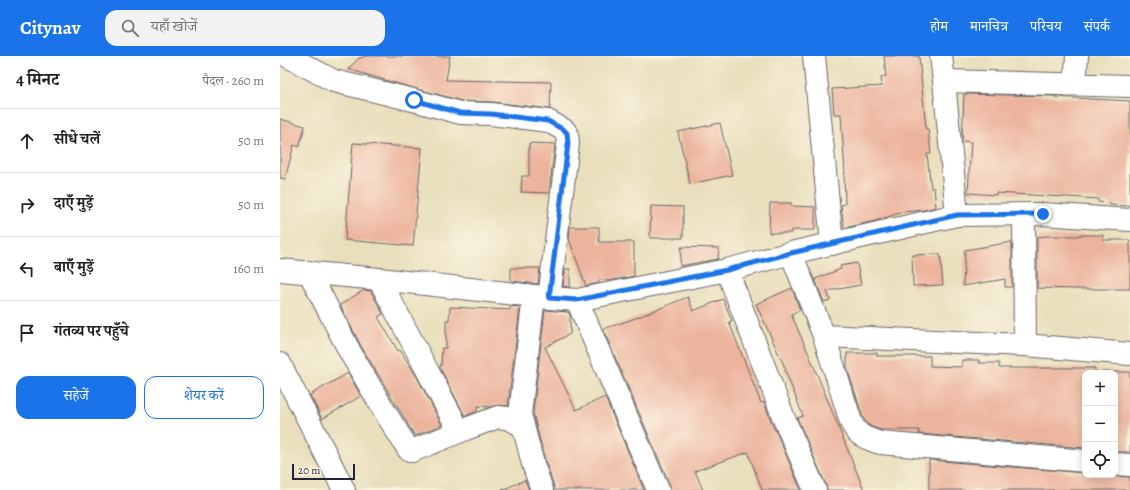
<!DOCTYPE html>
<html lang="hi">
<meta charset="utf-8">
<style>
:root{--surface:#fff;--page:#f2f2f2;--text:#222;--muted:#767676;--line:#e0e0e0;--accent:#1a73e8}
body{margin:0;font-family:Alegreya,"Noto Serif Devanagari",serif;background:var(--page);color:var(--text)}
.controls{position:absolute;right:12px;bottom:12px;display:grid;overflow:hidden;border-radius:8px;box-shadow:0 2px 10px #0003}
.controls button{width:36px;height:36px;display:grid;place-items:center;padding:0;border:0;border-bottom:1px solid var(--line);background:var(--surface);color:var(--text);font:20px sans-serif}
.scale{position:absolute;left:12px;bottom:10px;width:63px;box-sizing:border-box;padding-left:4px;border:2px solid #22223b;border-top:0;font-size:11px;line-height:14px;white-space:nowrap;color:#22223b;-webkit-text-stroke:3px #fcf5e5;paint-order:stroke}
.stop{position:absolute;width:12px;height:12px;margin:-9px;border:3px solid #1a73e8;border-radius:50%;background:#fff}
.stop.end{background:#1a73e8;border-color:#fff;box-shadow:0 1px 4px #0008}
.list{margin:0;padding:0;list-style:none}
h2{display:flex;justify-content:space-between;align-items:center;height:52px;margin:0;padding:0 16px;font-size:17px}
h2 small{font-size:13px;font-weight:400;color:var(--muted)}
.list li{display:grid;grid-template-columns:26px 1fr auto;gap:12px;align-items:center;box-sizing:border-box;height:64px;padding:0 16px;border-top:1px solid var(--line)}
.list b{display:block;font-size:15px;white-space:nowrap}
.list em{font-size:13px;font-style:normal;color:var(--muted)}
.actions{display:flex;gap:8px;padding:12px 16px}
.actions a{flex:1;padding:9px 0;border:1px solid var(--accent);border-radius:12px;text-align:center;font-size:14px;color:var(--accent)}
.actions .main{background:var(--accent);color:#fff}
.icon{flex:none;width:22px;height:22px;fill:none;stroke:currentColor;stroke-width:2;stroke-linecap:round;stroke-linejoin:round}
.map{position:relative;flex:none;width:850px;height:434px;overflow:hidden}
header{display:flex;align-items:center;gap:24px;box-sizing:border-box;height:56px;padding:0 20px;background:var(--accent);color:#fff}
header strong{font-size:19px}
nav{display:flex;gap:22px;margin-inline-start:auto;font-size:14px}
.search{width:280px;height:36px;background:var(--page);display:flex;align-items:center;gap:10px;box-sizing:border-box;padding:0 14px;border-radius:12px;color:var(--muted);font-size:15px}
main{display:flex}
aside{flex:1;background:var(--surface)}
.map>svg:first-child{display:block}
</style>
<header>
<strong>Citynav</strong>
<div class="search"><svg class="icon" aria-label="search" viewBox="0 0 24 24"><circle cx="10" cy="10" r="6"/><path d="M15 15l6 6"/></svg>यहाँ खोजें</div>
<nav><a>होम</a><a>मानचित्र</a><a>परिचय</a><a>संपर्क</a></nav>
</header>
<main>
<aside>
<h2>4 मिनट<small>पैदल · 260 m</small></h2>
<ul class="list">
<li><svg class="icon" aria-label="ahead" viewBox="0 0 24 24"><path d="M12 20V5M6 11l6-6 6 6"/></svg><div><b>सीधे चलें</b></div><em>50 m</em></li>
<li><svg class="icon" aria-label="right" viewBox="0 0 24 24"><path d="M7 20v-9h11M14 6l5 5-5 5"/></svg><div><b>दाएँ मुड़ें</b></div><em>50 m</em></li>
<li><svg class="icon" aria-label="left" viewBox="0 0 24 24"><path d="M17 20v-9H6M10 6l-5 5 5 5"/></svg><div><b>बाएँ मुड़ें</b></div><em>160 m</em></li>
<li><svg class="icon" aria-label="arrive" viewBox="0 0 24 24"><path d="M6 21V4h12l-3 4 3 4H6"/></svg><div><b>गंतव्य पर पहुँचे</b></div></li>
</ul>
<div class="actions"><a class="main">सहेजें</a><a>शेयर करें</a></div>
</aside>
<div class="map">
<svg width="850" height="434" viewBox="0 0 850 434">
<rect width="100%" height="100%" fill="#fcf5e5"/>
<filter id="ink" filterUnits="userSpaceOnUse"><feTurbulence type="fractalNoise" baseFrequency=".025" numOctaves="2"/><feDisplacementMap in="SourceGraphic" scale="8" xChannelSelector="R" yChannelSelector="G"/><feConvolveMatrix kernelMatrix="1 2 1 2 8 2 1 2 1" color-interpolation-filters="sRGB"/></filter>
<filter id="wash" filterUnits="userSpaceOnUse"><feTurbulence type="fractalNoise" baseFrequency=".012" numOctaves="4" result="noise"/><feDisplacementMap in="SourceGraphic" scale="16" xChannelSelector="R" yChannelSelector="G"/><feGaussianBlur stdDeviation="0.9" result="paint"/><feColorMatrix in="noise" values="0 0 0 0 0 0 0 0 0 0 0 0 0 0 0 0 0 1.4 0 .05"/><feComposite in="paint" operator="in"/></filter>
<g filter="url(#wash)">
<rect width="100%" height="100%" fill="#e9dfbc"/>
<g id="blocks">
<!-- building -->
<g fill="#ecb49d">
<path d="M87 0H170L166 24 271 26 270 53 213 46 182 45 108 25 68 13 79 2Z"/>
<path d="M604 0H639L646 73H648L651 98H647L651 132H654L656 151 644 154 623 156 595 165 564 172 561 149 565 148 564 118H565L561 58H554L552 33 602 30 601 21 606 20Z"/>
<path d="M684 38 775 40V41L850 45V150L830 149V147L818 146V143L804 142 716 137V139L688 137 691 86 682 85Z"/>
<path d="M0 63 25 70 19 91 14 89 5 123 0 122Z"/>
<path d="M440 67 452 119 410 128 398 76Z"/>
<path d="M73 87 142 92 133 190 65 184Z"/>
<path d="M249 87 275 88 269 137 241 136 242 120H249Z"/>
<path d="M490 147H511V150L535 151V174H511V177H489Z"/>
<path d="M371 150 403 151V182H370Z"/>
<path d="M290 171H319V186H354V220L330 225 319 224V227L306 230 289 183Z"/>
<path d="M798 179H823V184H850V233H797L757 232V181L767 180H798Z"/>
<path d="M732 186V231H725V223L683 230 685 194Z"/>
<path d="M401 191 439 192 438 203 400 210Z"/>
<path d="M660 198 663 229 633 230 632 199Z"/>
<path d="M577 207 581 229 547 235 550 244 544 246 535 223 561 213 560 210Z"/>
<path d="M231 212H260L258 228 231 225Z"/>
<path d="M285 213H290V231L283 230Z"/>
<path d="M512 232 520 254 511 258 530 301 584 434H547L546 429 517 362 523 360 505 314H506L476 248Z"/>
<path d="M84 234 91 235 103 258 98 261 118 295 120 294 137 321 162 369 135 380 81 290 60 249Z"/>
<path d="M408 241 413 255 443 243 452 265 449 266 481 347 484 346 494 373H495L521 434H482L468 396 415 415 423 434H390V429L323 273 353 263Z"/>
<path d="M230 250 240 251 228 350 219 349 210 351 198 350 197 355 185 360 160 312V310H161L162 292H166V264H169L170 251 230 254Z"/>
<path d="M265 254 288 256 290 259V278L265 291 296 354 325 341 364 434H274V430L265 404 253 357Z"/>
<path d="M567 297H597V300H650V310L682 311V304H699V307H719V312H815V316H850V396H835V317H805V392L639 378V374H601L592 371 586 367 583 361 567 312Z"/>
<path d="M68 317 81 340 42 363 30 339Z"/>
<path d="M649 404 805 417V419H830L834 420 850 421V434H649Z"/>
<path d="M245 424 249 434H222Z"/>
</g>
</g>
</g>
<g filter="url(#ink)">
<use href="#blocks" fill-opacity="0" stroke="#686468" stroke-width="1"/>
<g fill="none" stroke-linecap="round" stroke-linejoin="round">
<!-- minor casing -->
<g stroke="#686468" stroke-width="24">
<g id="minor">
<path d="M7 0 54 25 133 44 180 57 211 58 268 65 284 74 287 77 288 88 269 242"/>
<path d="M534 0 552 188"/>
<path d="M661 0 664 25 677 159"/>
<path d="M664 25 850 30"/>
<path d="M795 28 797 0"/>
<path d="M744 159 745 289"/>
<path d="M511 197 544 280 745 289 850 298"/>
<path d="M0 214 99 223 254 240 269 242 297 244 447 214 511 197 677 159 763 158 850 164"/>
<path d="M447 214 505 365 535 434"/>
<path d="M29 216 70 296 105 356 128 393 132 395 186 373 218 361 227 362 243 370"/>
<path d="M99 223 174 365"/>
<path d="M254 240 240 358 253 408 262 434"/>
<path d="M297 244 378 434"/>
<path d="M544 280 571 366C578 381 586 382 600 387L805 405"/>
<path d="M0 308 64 434"/>
<path d="M835 408 850 409"/>
</g>
</g>
<!-- minor -->
<use href="#minor" stroke="#fff" stroke-width="22"/>
</g>
</g>
<g fill="none" stroke-linecap="round" stroke-linejoin="round" filter="url(#ink)">
<!-- route -->
<path stroke="#1a73e8" stroke-width="5" d="M134 44 180 57 211 58 268 65 284 74 287 77 288 88 269 242 297 244 447 214 511 197 677 159 763 158"/>
</g>
</svg>
<div class="controls">
<button>+</button>
<button>−</button>
<button><svg class="icon" aria-label="locate" viewBox="0 0 24 24"><circle cx="12" cy="12" r="6"/><path d="M12 2v4M12 18v4M2 12h4M18 12h4"/></svg></button>
</div>
<div class="scale">20 m</div>
<div class="stop" style="left:134px;top:44px"></div>
<div class="stop end" style="left:763px;top:158px"></div>
</div>
</main>
